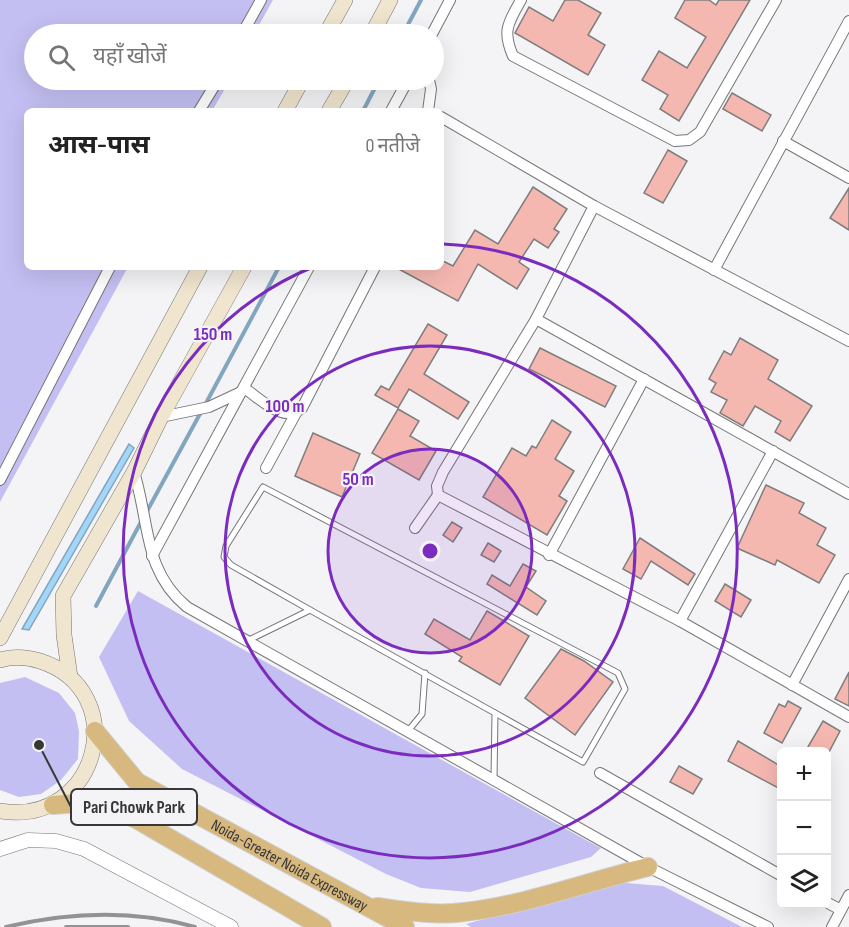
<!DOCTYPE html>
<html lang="hi">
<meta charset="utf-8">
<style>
:root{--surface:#fff;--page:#f6f6f6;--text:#222;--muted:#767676;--line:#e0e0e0}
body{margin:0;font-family:"Sofia Sans Condensed","Noto Sans Devanagari",sans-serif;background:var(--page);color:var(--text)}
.controls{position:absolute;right:18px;bottom:18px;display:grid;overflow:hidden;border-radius:9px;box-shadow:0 6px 24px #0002}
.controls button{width:54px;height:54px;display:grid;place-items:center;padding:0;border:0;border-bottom:2px solid var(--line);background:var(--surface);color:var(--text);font:30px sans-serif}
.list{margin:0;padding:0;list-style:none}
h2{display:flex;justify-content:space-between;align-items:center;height:78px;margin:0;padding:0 24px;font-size:26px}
h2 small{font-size:20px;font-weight:400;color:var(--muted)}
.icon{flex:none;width:33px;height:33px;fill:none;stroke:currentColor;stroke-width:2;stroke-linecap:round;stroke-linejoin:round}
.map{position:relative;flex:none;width:849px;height:927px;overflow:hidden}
.search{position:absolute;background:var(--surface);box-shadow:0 6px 24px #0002;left:24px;top:24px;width:420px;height:66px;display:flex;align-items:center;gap:15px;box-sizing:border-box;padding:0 21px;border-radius:33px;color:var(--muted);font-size:22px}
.panel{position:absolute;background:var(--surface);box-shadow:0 6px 24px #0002;left:24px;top:108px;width:420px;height:162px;border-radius:9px}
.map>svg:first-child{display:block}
</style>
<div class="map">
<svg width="849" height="927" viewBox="0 0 849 927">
<rect width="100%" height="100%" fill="#f4f4f7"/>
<!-- green -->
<g fill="#c3bff2">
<path d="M0 0H273L254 34H34V80H230L212 111H27V267H128L0 502Z"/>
<path d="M138 591 586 840 601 848 591 857 470 892 421 888 386 874 182 769 129 721 99 657Z"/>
<path d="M25 677 59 693 75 713 79 731 78 759 61 780 41 794 19 797 0 790V683Z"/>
<path d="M614 882 663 886 742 927H471L466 924Z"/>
</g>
<!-- water -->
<path fill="#a4d6f9" stroke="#83a6bf" stroke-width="1.5" d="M129 444 134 448 29 630 22 629Z"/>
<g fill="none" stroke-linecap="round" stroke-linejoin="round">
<!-- stream -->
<g stroke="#83a6bf" stroke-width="4">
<path d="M403 34 421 0"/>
<path d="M363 111 379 80"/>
<path d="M205 405 279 267"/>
<path d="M146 513 201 412"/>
<path d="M96 606 142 520"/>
</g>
</g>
<!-- building -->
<g fill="#f5b8b1" stroke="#7f7d7d" stroke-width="1.5">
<path d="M565 0H578L601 13 588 35 605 45 588 75 515 33 529 7 553 21Z"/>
<path d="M685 0H709L716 5 719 0H750L679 121 660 109 668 95 642 80 659 51 687 68 706 37 675 18Z"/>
<path d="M732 93 771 115 762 131 723 109Z"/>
<path d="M668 150 687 161 663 203 644 193Z"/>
<path d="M533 187 567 209 554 229 559 232 548 248 534 239 519 262 529 269 517 289 478 264 458 301 395 267H441V260L453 266 475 230 498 244Z"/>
<path d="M849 188V230L830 218Z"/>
<path d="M428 324 447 335 424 374 469 402 458 419 409 389 398 408 375 395 381 386 389 390Z"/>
<path d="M740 338 778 360 768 379 812 406 790 441 775 432 781 421 755 406 743 426 720 413 727 400 711 392 716 383 709 379 724 351 731 355Z"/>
<path d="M540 348 616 386 605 407 529 369Z"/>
<path d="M398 409 419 421 410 436 436 451 419 480 372 453Z"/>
<path d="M552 420 571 432 555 459 574 471 559 496 567 501 547 535 483 497 512 448 526 456 532 446 536 448Z"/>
<path d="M313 433 360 454 342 497 295 476Z"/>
<path d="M766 485 804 503 799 513 826 528 817 545 835 555 819 583 777 560 775 565 737 548Z"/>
<path d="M452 522 462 528 453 542 443 535Z"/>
<path d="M640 538 695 574 688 585 651 561 641 579 623 569Z"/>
<path d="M488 543 501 551 494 562 481 555Z"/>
<path d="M523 564 536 571 526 587 546 601 537 615 487 584 492 575 510 586Z"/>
<path d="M725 584 751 600 741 617 715 601Z"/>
<path d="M487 611 529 636 500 685 459 661 462 657 425 634 434 619 470 640Z"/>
<path d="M561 649 584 661 613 682 575 735 525 698Z"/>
<path d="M849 672V706L835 699Z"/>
<path d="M788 701 801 708 782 743 764 733 779 704 785 707Z"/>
<path d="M823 721 840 731 829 752H805Z"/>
<path d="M738 741 782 767V790L728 761Z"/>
<path d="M679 766 702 779 693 794 670 782Z"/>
</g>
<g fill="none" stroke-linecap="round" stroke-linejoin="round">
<!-- service casing -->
<g stroke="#767578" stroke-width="7">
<g id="service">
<path d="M310 610 231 565 224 557 226 546 263 487 618 673 625 689 583 762 495 713"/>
<path d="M247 641 310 610 495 713 494 780"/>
<path d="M408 731 422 714 425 673"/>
</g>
</g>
<!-- minor casing -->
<g stroke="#767578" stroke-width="12">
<g id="minor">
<path d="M521 0C508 23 502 31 513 56L675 141 689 140 700 132 776 0"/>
<path d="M242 34 261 0"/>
<path d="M432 34 450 0"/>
<path d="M199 111 218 80"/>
<path d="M391 111 408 80"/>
<path d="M428 111 431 89 429 80"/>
<path d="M441 117 594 206 849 341"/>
<path d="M783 141 849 178"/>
<path d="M594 206 536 319 443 472 437 486 438 495 680 621 849 717"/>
<path d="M714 270 849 21"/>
<path d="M536 319 849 494"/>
<path d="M244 388C261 399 283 424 302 408L375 267"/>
<path d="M161 417 209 407 241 392"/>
<path d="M266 468 296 413"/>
<path d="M134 472C150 523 143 571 187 607L648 867 768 927"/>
<path d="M0 480 110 267"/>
<path d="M415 528 438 495"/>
<path d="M549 555 644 379"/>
<path d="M152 556 309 267"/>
<path d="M680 621 773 451"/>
<path d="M792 685 849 579"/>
<path d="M600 773 782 876"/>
<path d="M826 902 841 910"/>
<path d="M832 927 849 895"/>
</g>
</g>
<!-- tertiary casing -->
<g stroke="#767578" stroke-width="15">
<path id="tertiary" d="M0 849 28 840 56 841 84 849 231 927"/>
</g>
<!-- secondary casing -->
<g stroke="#767578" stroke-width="16">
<g id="secondary">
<path d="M326 34 345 0"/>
<path d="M372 34 390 0"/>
<path d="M285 111 302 80"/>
<path d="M329 111 347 80"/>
<path d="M0 638 200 267"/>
<path d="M0 660C13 656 27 657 40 661 133 691 99 827 0 811"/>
<path d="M70 677 64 635 63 596 134 472 161 417 244 267"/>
</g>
</g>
<!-- trunk casing -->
<g stroke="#cfcfcf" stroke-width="20">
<g id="trunk">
<path id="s1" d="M95 731 137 782 405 927"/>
<path d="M53 805C95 801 100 802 138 820L322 927"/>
<path d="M377 907C406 911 435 916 464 912 527 905 586 882 648 867"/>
</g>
</g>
<!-- service -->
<use href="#service" stroke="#fff" stroke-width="5"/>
<!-- minor -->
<use href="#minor" stroke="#fff" stroke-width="10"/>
<!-- tertiary -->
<use href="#tertiary" stroke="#fff" stroke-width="14"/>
<!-- secondary -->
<use href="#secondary" stroke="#f0e5ce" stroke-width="15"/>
<!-- trunk -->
<use href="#trunk" stroke="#d7b87e" stroke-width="18"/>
<!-- rail -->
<g stroke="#929294" stroke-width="4">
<path d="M6 927C69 912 132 909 195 927"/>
<path d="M66 927H128"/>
</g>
</g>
<!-- distance rings -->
<circle cx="430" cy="551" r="102" fill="#7b2cbf" fill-opacity=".12"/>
<g fill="none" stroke="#7b2cbf" stroke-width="3">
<circle cx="430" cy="551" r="102"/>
<circle cx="430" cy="551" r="205"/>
<path d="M443 244A307 307 0 1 1 313 267"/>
</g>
<g text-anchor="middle" stroke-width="4.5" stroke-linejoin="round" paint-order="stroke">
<!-- street labels -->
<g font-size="16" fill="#373738" stroke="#f4f4f7">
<text dy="6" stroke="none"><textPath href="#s1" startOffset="240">Noida-Greater Noida Expressway</textPath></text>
</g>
</g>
<circle cx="430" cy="551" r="9" fill="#7b2cbf" stroke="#f4f4f7" stroke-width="3"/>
<g font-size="18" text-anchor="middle" font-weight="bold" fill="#7b2cbf" stroke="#f4f4f7" stroke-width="4.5" stroke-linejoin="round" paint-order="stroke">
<text x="213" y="340">150 m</text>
<text x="285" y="412">100 m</text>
<text x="358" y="485">50 m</text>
</g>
<!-- callouts -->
<path fill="none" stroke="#373738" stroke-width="2" d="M39 745L71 807"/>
<circle fill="#373738" stroke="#f4f4f7" stroke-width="2" cx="39" cy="745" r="6"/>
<rect fill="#f4f4f7" stroke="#373738" stroke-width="2" x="71" y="789" width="126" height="36" rx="6"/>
<g font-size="18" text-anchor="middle" font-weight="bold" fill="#373738">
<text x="134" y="813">Pari Chowk Park</text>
</g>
</svg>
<div class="controls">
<button>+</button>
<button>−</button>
<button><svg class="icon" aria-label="layers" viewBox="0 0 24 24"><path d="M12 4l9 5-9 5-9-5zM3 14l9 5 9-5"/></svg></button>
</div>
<div class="search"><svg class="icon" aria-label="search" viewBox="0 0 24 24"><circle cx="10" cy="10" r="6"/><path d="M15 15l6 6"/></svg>यहाँ खोजें</div>
<section class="panel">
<h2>आस-पास<small>0 नतीजे</small></h2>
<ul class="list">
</ul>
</section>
</div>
